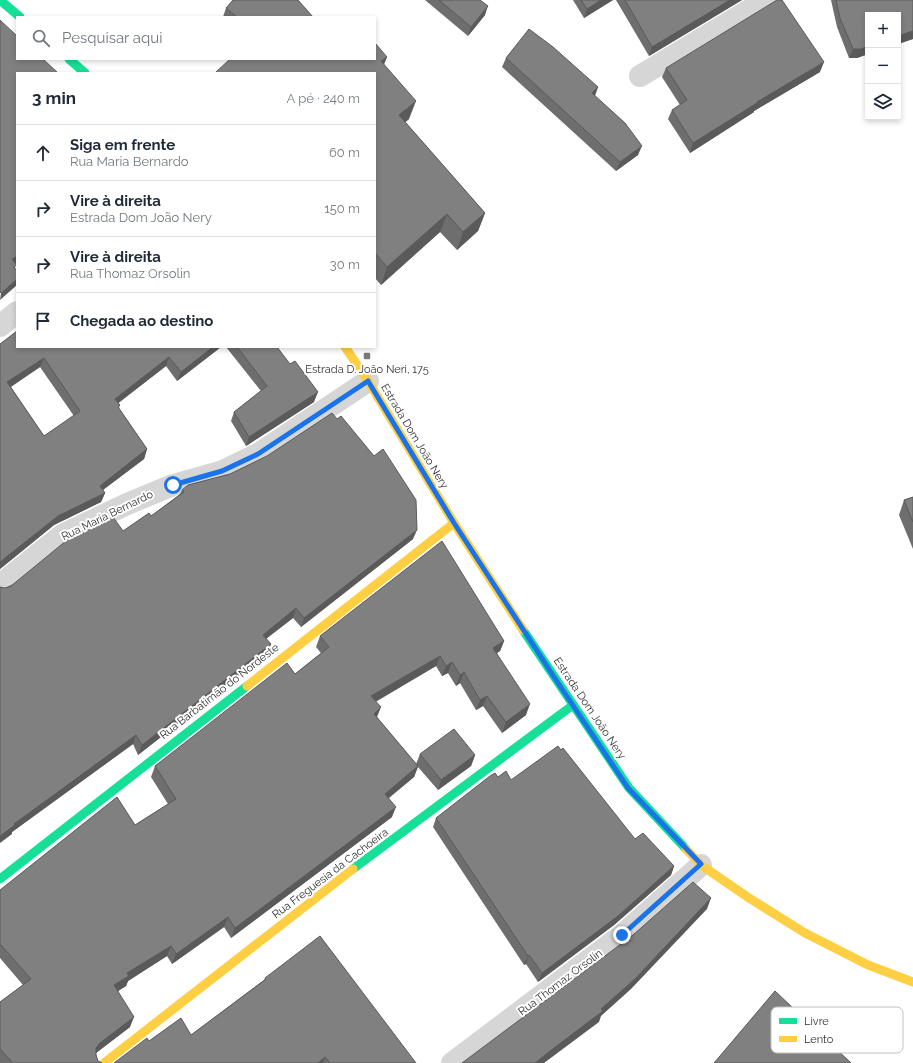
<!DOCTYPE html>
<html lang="pt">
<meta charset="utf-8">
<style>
:root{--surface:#fff;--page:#f2f2f3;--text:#1f2937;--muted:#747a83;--line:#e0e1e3}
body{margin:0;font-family:Raleway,sans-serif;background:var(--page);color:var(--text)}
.controls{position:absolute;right:12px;top:12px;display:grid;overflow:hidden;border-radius:0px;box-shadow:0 2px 6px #0003}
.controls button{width:36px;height:36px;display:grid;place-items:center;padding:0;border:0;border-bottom:1px solid var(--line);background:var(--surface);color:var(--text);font:20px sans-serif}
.stop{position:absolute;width:12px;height:12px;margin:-9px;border:3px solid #1a73e8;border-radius:50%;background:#fff}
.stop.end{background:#1a73e8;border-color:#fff;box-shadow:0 1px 4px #0008}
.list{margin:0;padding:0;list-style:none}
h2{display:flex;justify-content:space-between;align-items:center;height:52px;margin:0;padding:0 16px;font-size:17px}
h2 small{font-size:13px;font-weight:400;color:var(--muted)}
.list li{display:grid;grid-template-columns:26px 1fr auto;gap:12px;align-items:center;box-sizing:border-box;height:56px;padding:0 16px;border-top:1px solid var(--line)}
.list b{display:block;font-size:15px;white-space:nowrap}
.list p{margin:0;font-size:13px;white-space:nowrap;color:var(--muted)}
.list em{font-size:13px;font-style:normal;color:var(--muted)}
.icon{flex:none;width:22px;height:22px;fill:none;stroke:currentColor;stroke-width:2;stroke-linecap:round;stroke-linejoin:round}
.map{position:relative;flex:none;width:913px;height:1063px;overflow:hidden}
.search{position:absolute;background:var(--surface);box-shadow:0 2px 6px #0003;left:16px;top:16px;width:360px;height:44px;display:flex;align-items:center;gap:10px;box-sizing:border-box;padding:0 14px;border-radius:0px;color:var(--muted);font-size:15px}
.panel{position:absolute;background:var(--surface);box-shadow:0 2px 6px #0003;left:16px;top:72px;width:360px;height:276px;border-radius:0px}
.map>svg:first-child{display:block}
</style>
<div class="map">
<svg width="913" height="1063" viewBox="0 0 913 1063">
<rect width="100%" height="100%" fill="#fff"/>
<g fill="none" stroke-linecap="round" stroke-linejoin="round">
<!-- street -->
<g stroke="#d6d6d6" stroke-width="22">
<path d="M640 76 766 0"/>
<path d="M0 326 17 312"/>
<path d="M0 585 62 535 127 504 173 485 223 471 258 454 368 381"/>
<path d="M452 1063 622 935 701 865"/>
</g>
<!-- fast -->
<g stroke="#16e098" stroke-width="9">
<path d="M0 0 20 17"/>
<path d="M69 59 85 73"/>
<path d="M523 630 629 788 686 849"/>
<path d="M353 869 573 705"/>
<path d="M0 879 247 686"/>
</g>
<!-- slow -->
<g stroke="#ffcf43" stroke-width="9">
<path d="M345 347 368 381 454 523 523 630"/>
<path d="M247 686 454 523"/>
<path d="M686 849 701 865 749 898 805 933 868 965 913 982"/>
<path d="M104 1063 353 869"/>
</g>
</g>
<!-- wall -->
<g fill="#6e6e6e" fill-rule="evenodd">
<path d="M425 0H480L485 15 468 36Z"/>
<path d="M573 0H613L584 18Z"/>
<path d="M616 0H742L649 56Z"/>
<path d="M831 0H913V39L898 44V15H868V54L857 58H849L837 27Z"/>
<path d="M226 8 313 17H223Z"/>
<path d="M387 57 384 64 409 119 405 122 485 213 478 231 457 250 440 232 381 285 375 278V73H215L216 72Z"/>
<path d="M506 58 598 87 595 96 638 155 616 171 502 67Z"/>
<path d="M666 68 820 72 754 111V112L690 153 668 119 672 110 680 105 662 77Z"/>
<path d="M0 344 17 347H221L177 381 166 366 118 403 120 405 119 408 147 449 144 459 103 490 105 493 101 502 54 525 0 569ZM40 367 74 416 44 436 11 387Z"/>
<path d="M226 347H277L314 402 246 446 231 421 234 412 261 391Z"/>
<path d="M182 490 413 539 301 627 293 618 266 639 271 644 267 654 138 755 133 744 12 832V834L5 588 123 531 151 516 180 494Z"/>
<path d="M913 497V549L899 515 904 500Z"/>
<path d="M320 636 504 641 500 651 497 653 526 715 502 733 483 706 476 710 460 683 456 686 448 673 442 676 436 666 376 701 377 717 416 764 420 754 475 755 471 766 438 790 418 767 414 777 389 798 392 817 231 938 224 927 172 964 167 956 128 981 126 986 118 991 130 1027 96 1053V1054L98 1061 102 1063H0V1002L23 985 0 958V890L135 825 168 804 151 777 155 766 295 674 321 653 316 647Z"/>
<path d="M498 777 511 780 635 839 674 866 671 875 614 925 538 982 526 964 524 965 433 827 436 818Z"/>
<path d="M265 978 416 1063H114L149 1041 191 1035 264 980Z"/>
</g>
<!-- shaded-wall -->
<g fill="#5a5a5a">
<path d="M601 0H613L584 18 587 9Z"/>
<path d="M730 0H742L649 56 652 47Z"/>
<path d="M488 6 485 15 468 36 471 27Z"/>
<path d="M913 31V39L898 44V36Z"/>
<path d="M868 46V54L857 58H849L853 49Z"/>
<path d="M387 57 380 74 381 61Z"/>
<path d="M824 62 820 72 754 111V112L690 153 693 143 757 102Z"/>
<path d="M598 87 594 97 592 93Z"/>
<path d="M416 101 409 119 393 133 399 115Z"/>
<path d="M642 146 638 155 616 171 620 162Z"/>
<path d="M485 213 478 231 457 250 463 232Z"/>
<path d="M447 214 440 232 381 285 387 267Z"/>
<path d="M17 256V263L9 268 12 259Z"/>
<path d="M17 279V285L0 300 1 293Z"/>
<path d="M213 347H221L177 381 181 372Z"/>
<path d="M169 357 166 366 112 408 115 399Z"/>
<path d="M44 358 40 367 4 391 7 382Z"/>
<path d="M318 392 314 402 246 446 249 437Z"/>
<path d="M147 449 144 459 96 495 100 486Z"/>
<path d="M105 493 101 502 54 525 0 569V562L58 516Z"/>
<path d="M417 530 413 539 301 627 304 618Z"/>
<path d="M296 608 293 618 259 644 263 635Z"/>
<path d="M504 641 500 651 490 658 493 648Z"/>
<path d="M271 644 267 654 138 755 142 745Z"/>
<path d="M440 656 436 666 367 707 371 696Z"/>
<path d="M452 662 448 673 442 676 446 666Z"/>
<path d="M464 672 460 683 456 686 460 675Z"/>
<path d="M487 696 483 706 476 710 480 700Z"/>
<path d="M530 704 526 715 502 733 506 722Z"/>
<path d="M381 707 377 717 374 714Z"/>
<path d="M136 735 133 744 12 832V834L0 843V836L14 824Z"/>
<path d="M475 755 471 766 438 790 441 780Z"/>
<path d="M418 766 414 777 381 804 385 794Z"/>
<path d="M396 807 392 817 231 938 235 928Z"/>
<path d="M674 866 671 875 614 925 538 982 542 973Z"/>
<path d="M711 898 707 909 631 989 601 1016 599 1022 544 1063H535L601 1009Z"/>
<path d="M228 917 224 927 172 964 176 954Z"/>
<path d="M171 946 167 956 128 981 126 986 110 996 114 985 127 973Z"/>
<path d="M529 955 526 964 524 965 528 956Z"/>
<path d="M134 1017 130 1027 96 1053 93 1058 96 1048 100 1043Z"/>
<path d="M325 1057 323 1063H318Z"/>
</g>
<!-- building -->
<g fill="#808080" stroke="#5a5a5a" fill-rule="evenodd">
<path d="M233 0H298L313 17H237L226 8Z"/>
<path d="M439 0H480L488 6 471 27Z"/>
<path d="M581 0H601L587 9Z"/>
<path d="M625 0H730L652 47Z"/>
<path d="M777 0H782L824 62 757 102V103L693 143 672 110 687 100 666 68Z"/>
<path d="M836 0H913V31L898 36V15H868V46L861 49H853L840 18Z"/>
<path d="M0 20 17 36V59H43L58 73H17V256L12 259 17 265 14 267 17 271V279L1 293 0 292Z"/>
<path d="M529 29 553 47 598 87 592 93 625 123 642 146 620 162 506 58Z"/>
<path d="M375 43 387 57 381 61 416 101 399 115 485 213 463 232 447 214 387 267 375 253V73H217L216 72 230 59H375Z"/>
<path d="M17 331V347H213L181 372 169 357 115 399 120 405 118 407 147 449 100 486 105 493 58 516 0 562V344ZM44 358 80 411 44 436 7 382Z"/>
<path d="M237 347H277L290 364 295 361 318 392 249 437 234 412 267 386Z"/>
<path d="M332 413 337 419 341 416 374 456 383 449 416 500 417 530 304 618 296 608 263 635 271 644 142 745 136 735 14 824 15 825 0 836V587L5 588 11 586 72 536 113 517 123 531 149 513 151 516 184 492 182 490 188 485 230 474 267 456Z"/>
<path d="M913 497V522L904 500Z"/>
<path d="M442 541 504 641 493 648 530 704 506 722 487 696 480 700 464 672 460 675 452 662 446 666 440 656 371 696 381 707 374 714 418 766 385 794 396 807 235 928 228 917 176 954 171 946 127 973 129 976 114 985 134 1017 100 1043 96 1048V1055L98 1061 102 1063H13L0 1049V1002L31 979 1 945 0 946V890L117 797 135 825 176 799 155 766 287 663 295 674 329 647 320 636Z"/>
<path d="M454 729 475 755 441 780 420 754Z"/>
<path d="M558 746 561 750 563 748 635 839 643 833 674 866 618 916 542 973 529 955 528 956 436 818 490 776 495 773 498 777 506 771 511 780Z"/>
<path d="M693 882 711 898 635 979 601 1009 603 1011 546 1054 535 1063H462L633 935Z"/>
<path d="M320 936 416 1063H330L325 1057 318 1063H114L147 1038 149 1041 181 1018 191 1035 266 979 265 978Z"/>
<path d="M775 991 851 1063H714Z"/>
</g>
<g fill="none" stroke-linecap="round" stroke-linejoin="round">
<!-- route -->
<path stroke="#1a73e8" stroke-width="5" d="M173 485 222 471 258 454 368 381 454 523 554 677 628 788 701 864 622 935"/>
</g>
<!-- markers -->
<rect fill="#7a7a7a" stroke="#fff" stroke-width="1.5" x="363" y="352" width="8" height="8" rx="2"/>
<g text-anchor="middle" stroke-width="4" stroke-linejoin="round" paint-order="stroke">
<!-- poi labels -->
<g font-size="11" fill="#323232" stroke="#fff">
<text x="367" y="373">Estrada D. João Neri, 175</text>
</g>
<!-- street labels -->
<g font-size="11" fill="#323232" stroke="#fff">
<text transform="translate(415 436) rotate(59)" y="4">Estrada Dom João Nery</text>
<text transform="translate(107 515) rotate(-26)" y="4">Rua Maria Bernardo</text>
<text transform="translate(219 691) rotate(-38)" y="4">Rua Barbatimão do Nordeste</text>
<text transform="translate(590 708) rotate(56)" y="4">Estrada Dom João Nery</text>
<text transform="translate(330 873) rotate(-37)" y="4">Rua Freguesia da Cachoeira</text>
<text transform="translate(560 982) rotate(-37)" y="4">Rua Thomaz Orsolin</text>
</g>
</g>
<!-- legend -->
<rect x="771" y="1007" width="132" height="46" rx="6" fill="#fff" stroke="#c2c2c2" stroke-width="1"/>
<rect x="779" y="1018" width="18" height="6" fill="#16e098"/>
<rect x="779" y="1036" width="18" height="6" fill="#ffcf43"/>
<g font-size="11" fill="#323232">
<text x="804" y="1025">Livre</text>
<text x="804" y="1043">Lento</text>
</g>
</svg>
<div class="controls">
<button>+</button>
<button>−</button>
<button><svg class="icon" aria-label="layers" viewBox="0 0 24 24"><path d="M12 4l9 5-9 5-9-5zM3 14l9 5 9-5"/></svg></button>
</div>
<div class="stop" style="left:173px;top:485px"></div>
<div class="stop end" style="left:622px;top:935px"></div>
<div class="search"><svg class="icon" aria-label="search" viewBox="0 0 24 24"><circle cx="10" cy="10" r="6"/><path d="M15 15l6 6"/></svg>Pesquisar aqui</div>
<section class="panel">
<h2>3 min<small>A pé · 240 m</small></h2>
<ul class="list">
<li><svg class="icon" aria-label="ahead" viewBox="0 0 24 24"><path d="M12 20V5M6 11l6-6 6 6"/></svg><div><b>Siga em frente</b><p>Rua Maria Bernardo</p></div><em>60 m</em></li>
<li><svg class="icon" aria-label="right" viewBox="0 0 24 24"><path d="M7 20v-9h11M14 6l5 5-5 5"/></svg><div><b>Vire à direita</b><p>Estrada Dom João Nery</p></div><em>150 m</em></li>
<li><svg class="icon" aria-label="right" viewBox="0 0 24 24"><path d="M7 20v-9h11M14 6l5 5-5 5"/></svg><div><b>Vire à direita</b><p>Rua Thomaz Orsolin</p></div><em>30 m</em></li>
<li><svg class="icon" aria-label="arrive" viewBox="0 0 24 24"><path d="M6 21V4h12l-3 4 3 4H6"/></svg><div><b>Chegada ao destino</b></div></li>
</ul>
</section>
</div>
